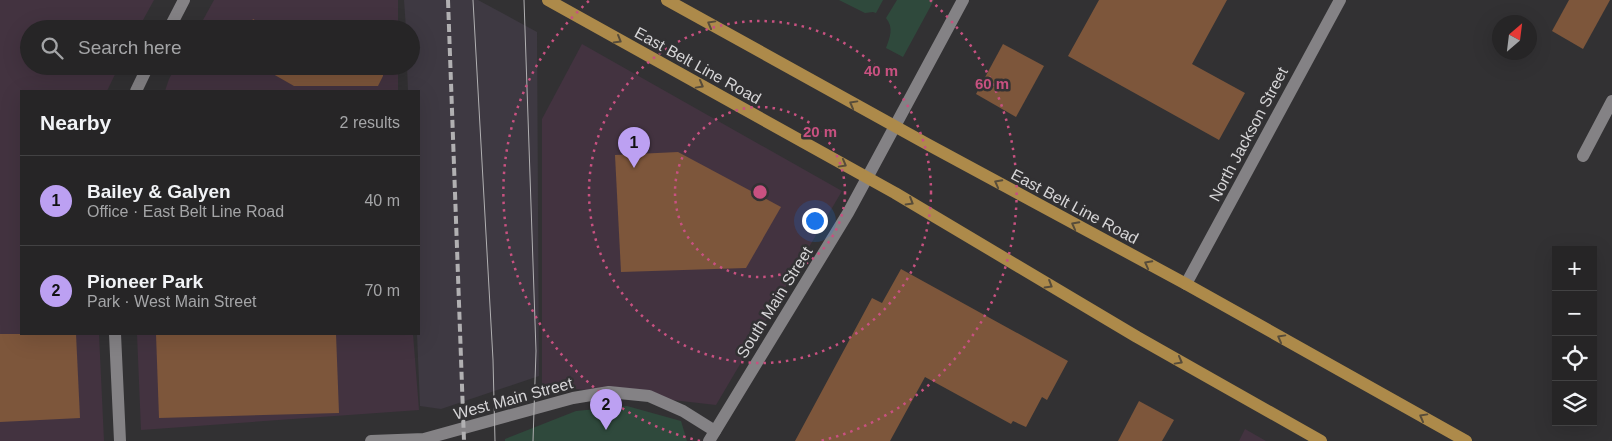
<!DOCTYPE html>
<meta charset="utf-8">
<style>
:root{--surface:#262526;--page:#323132;--text:#f1f3f6;--muted:#a4a5a7;--line:#424243;--accent:#bca0f2}
body{margin:0;font-family:Arial,sans-serif;background:var(--page);color:var(--text)}
.controls{position:absolute;right:15px;bottom:15px;display:grid;overflow:hidden;border-radius:0px;box-shadow:0 5px 20px #0002}
.controls button{width:45px;height:45px;display:grid;place-items:center;padding:0;border:0;border-bottom:1px solid var(--line);background:var(--surface);color:var(--text);font:25px sans-serif}
.compass{position:absolute;left:1492px;top:15px;width:45px;height:45px;border-radius:50%;background:var(--surface);box-shadow:0 5px 20px #0002;rotate:28deg}
.you{position:absolute;left:814px;top:220px;width:18px;height:18px;margin:-12px;border:4px solid #fff;border-radius:50%;background:#1a73e8;box-shadow:0 0 0 8px #1a73e833}
.badge{display:grid;place-items:center;width:32px;height:32px;border-radius:50%;background:var(--accent);color:#111;font-size:16px;font-weight:700}
.pin{position:absolute;translate:-50% -41px;filter:drop-shadow(0 1px 2px #0008)}
.pin::after{content:'';position:absolute;top:26px;width:18px;height:15px;background:inherit;clip-path:polygon(0 0,100% 0,50% 100%)}
.list{margin:0;padding:0;list-style:none}
h2{display:flex;justify-content:space-between;align-items:center;height:65px;margin:0;padding:0 20px;font-size:21px}
h2 small{font-size:16px;font-weight:400;color:var(--muted)}
.list li{display:grid;grid-template-columns:32px 1fr auto;gap:15px;align-items:center;box-sizing:border-box;height:90px;padding:0 20px;border-top:1px solid var(--line)}
.list b{display:block;font-size:19px;white-space:nowrap}
.list p{margin:0;font-size:16px;white-space:nowrap;color:var(--muted)}
.list em{font-size:16px;font-style:normal;color:var(--muted)}
.icon{flex:none;width:28px;height:28px;fill:none;stroke:currentColor;stroke-width:2;stroke-linecap:round;stroke-linejoin:round}
.map{position:relative;flex:none;width:1612px;height:441px;overflow:hidden}
.search{position:absolute;background:var(--surface);box-shadow:0 5px 20px #0002;left:20px;top:20px;width:400px;height:55px;display:flex;align-items:center;gap:12px;box-sizing:border-box;padding:0 18px;border-radius:28px;color:var(--muted);font-size:19px}
.panel{position:absolute;background:var(--surface);box-shadow:0 5px 20px #0002;left:20px;top:90px;width:400px;height:245px;border-radius:0px}
.map>svg:first-child{display:block}
</style>
<div class="map">
<svg width="1612" height="441" viewBox="0 0 1612 441">
<rect width="100%" height="100%" fill="#323133"/>
<!-- commercial -->
<g fill="#433340">
<path d="M0 0H154L138 29H29V66H119L107 91H21V334H99L104 441H0Z"/>
<path d="M214 0H398V29H198Z"/>
<path d="M582 44 842 191 716 405 542 385V119Z"/>
<path d="M176 66H398V91H165L169 79Z"/>
<path d="M137 334H413L419 410 141 430Z"/>
<path d="M1245 429 1266 441H1239Z"/>
</g>
<!-- built -->
<path fill="#3e3942" d="M404 0H478L537 32 539 376 441 409 420 406 417 334H419V91H408L407 66H411V29H406Z"/>
<!-- green -->
<g fill="#2f493c">
<path d="M839 0H883L876 13 873 12 865 13Z"/>
<path d="M897 0H934L903 57 886 48C890 37 894 28 886 18Z"/>
<path d="M627 406 681 421 687 441H505V439L576 411Z"/>
</g>
<!-- building -->
<g fill="#7d563b">
<path d="M1099 0H1227L1192 64 1245 93 1219 140 1068 56Z"/>
<path d="M1569 0H1610L1583 49 1552 31Z"/>
<path d="M253 19 270 29H248Z"/>
<path d="M1003 44 1044 66 1016 117 976 94Z"/>
<path d="M259 66H383V76L378 86H294Z"/>
<path d="M678 152 781 207 746 268 621 272 615 155Z"/>
<path d="M901 269 1068 361 1047 400 1042 397 1026 427 1013 421 1011 424 925 377 890 441H795L872 298 882 303Z"/>
<path d="M0 334H76L80 418 0 422Z"/>
<path d="M156 334H336L339 413 159 418Z"/>
<path d="M1139 401 1174 420 1162 441H1118Z"/>
</g>
<g fill="none" stroke-linecap="round" stroke-linejoin="round">
<!-- minor -->
<g stroke="#848285" stroke-width="12">
<path d="M1583 156 1612 101"/>
<path d="M1186 284 1340 0"/>
<path d="M371 441 424 439 573 398 609 392 649 396 683 411 715 431"/>
<path d="M709 441 848 213 867 178"/>
</g>
<!-- tertiary -->
<g stroke="#848285" stroke-width="12">
<path d="M169 29 184 0"/>
<path d="M136 91 148 66"/>
<path d="M867 178 963 0"/>
<path d="M115 334 120 441"/>
</g>
<!-- primary -->
<g stroke="#ad8a4a" stroke-width="12">
<path d="M548 0 895 193 1137 337 1321 441"/>
<path d="M667 0 927 144 1186 284 1466 441"/>
</g>
<!-- tram -->
<g stroke="#b1b0b2" stroke-width="1">
<path d="M473 0 493 360 495 441"/>
<path d="M524 0 536 351 533 441"/>
</g>
<!-- rail -->
<path stroke="#b1b0b2" stroke-width="4" stroke-dasharray="8 4" stroke-linecap="butt" d="M448 0 464 441"/>
</g>
<!-- one-way arrows -->
<defs><path id="oneway-chevron" d="M-2-3.5L2.5 0L-2 3.5" fill="none" stroke-width="1.6" stroke-linecap="round" stroke-linejoin="round" transform="scale(1.25)"/></defs>
<g stroke="#574c3a">
<use href="#oneway-chevron" transform="translate(711 24) rotate(-151)"/>
<use href="#oneway-chevron" transform="translate(618 40) rotate(30)"/>
<use href="#oneway-chevron" transform="translate(700 85) rotate(29)"/>
<use href="#oneway-chevron" transform="translate(853 104) rotate(-151)"/>
<use href="#oneway-chevron" transform="translate(843 164) rotate(29)"/>
<use href="#oneway-chevron" transform="translate(998 183) rotate(-152)"/>
<use href="#oneway-chevron" transform="translate(910 202) rotate(31)"/>
<use href="#oneway-chevron" transform="translate(1075 225) rotate(-152)"/>
<use href="#oneway-chevron" transform="translate(1148 264) rotate(-152)"/>
<use href="#oneway-chevron" transform="translate(1049 285) rotate(31)"/>
<use href="#oneway-chevron" transform="translate(1281 338) rotate(-151)"/>
<use href="#oneway-chevron" transform="translate(1179 361) rotate(29)"/>
<use href="#oneway-chevron" transform="translate(1423 417) rotate(-151)"/>
</g>
<!-- distance rings -->
<g fill="none" stroke="#c85180" stroke-width="2.5" stroke-dasharray="2.5 5">
<circle cx="760" cy="192" r="85"/>
<circle cx="760" cy="192" r="171"/>
<path d="M700 441A256 256 0 0 1 590 0M930 0A256 256 0 0 1 820 441"/>
</g>
<g text-anchor="middle" stroke-width="5" stroke-linejoin="round" paint-order="stroke">
<!-- street labels -->
<g font-size="16" fill="#d6d5d7" stroke="#323133">
<text transform="translate(698 65) rotate(29)" y="6">East Belt Line Road</text>
<text transform="translate(1248 134) rotate(-62)" y="6">North Jackson Street</text>
<text transform="translate(1075 206) rotate(28)" y="6">East Belt Line Road</text>
<text transform="translate(774 302) rotate(-58)" y="6">South Main Street</text>
<text transform="translate(513 398) rotate(-15)" y="6">West Main Street</text>
</g>
</g>
<circle cx="760" cy="192" r="8" fill="#c85180" stroke="#323133" stroke-width="2.5"/>
<g font-size="15" text-anchor="middle" font-weight="bold" fill="#c85180" stroke="#323133" stroke-width="5" stroke-linejoin="round" paint-order="stroke">
<text x="881" y="76">40 m</text>
<text x="992" y="89">60 m</text>
<text x="820" y="137">20 m</text>
</g>
</svg>
<div class="controls">
<button>+</button>
<button>−</button>
<button><svg class="icon" aria-label="locate" viewBox="0 0 24 24"><circle cx="12" cy="12" r="6"/><path d="M12 2v4M12 18v4M2 12h4M18 12h4"/></svg></button>
<button><svg class="icon" aria-label="layers" viewBox="0 0 24 24"><path d="M12 4l9 5-9 5-9-5zM3 14l9 5 9-5"/></svg></button>
</div>
<svg class="compass" viewBox="-18 -18 36 36"><path d="M0-13l5 13h-10z" fill="#e53935"/><path d="M0 13l5-13h-10z" fill="#a4a5a7"/></svg>
<div class="you"></div>
<div class="pin badge" style="left:634px;top:168px">1</div>
<div class="pin badge" style="left:606px;top:430px">2</div>
<div class="search"><svg class="icon" aria-label="search" viewBox="0 0 24 24"><circle cx="10" cy="10" r="6"/><path d="M15 15l6 6"/></svg>Search here</div>
<section class="panel">
<h2>Nearby<small>2 results</small></h2>
<ul class="list">
<li><span class="badge">1</span><div><b>Bailey &amp; Galyen</b><p>Office · East Belt Line Road</p></div><em>40 m</em></li>
<li><span class="badge">2</span><div><b>Pioneer Park</b><p>Park · West Main Street</p></div><em>70 m</em></li>
</ul>
</section>
</div>
